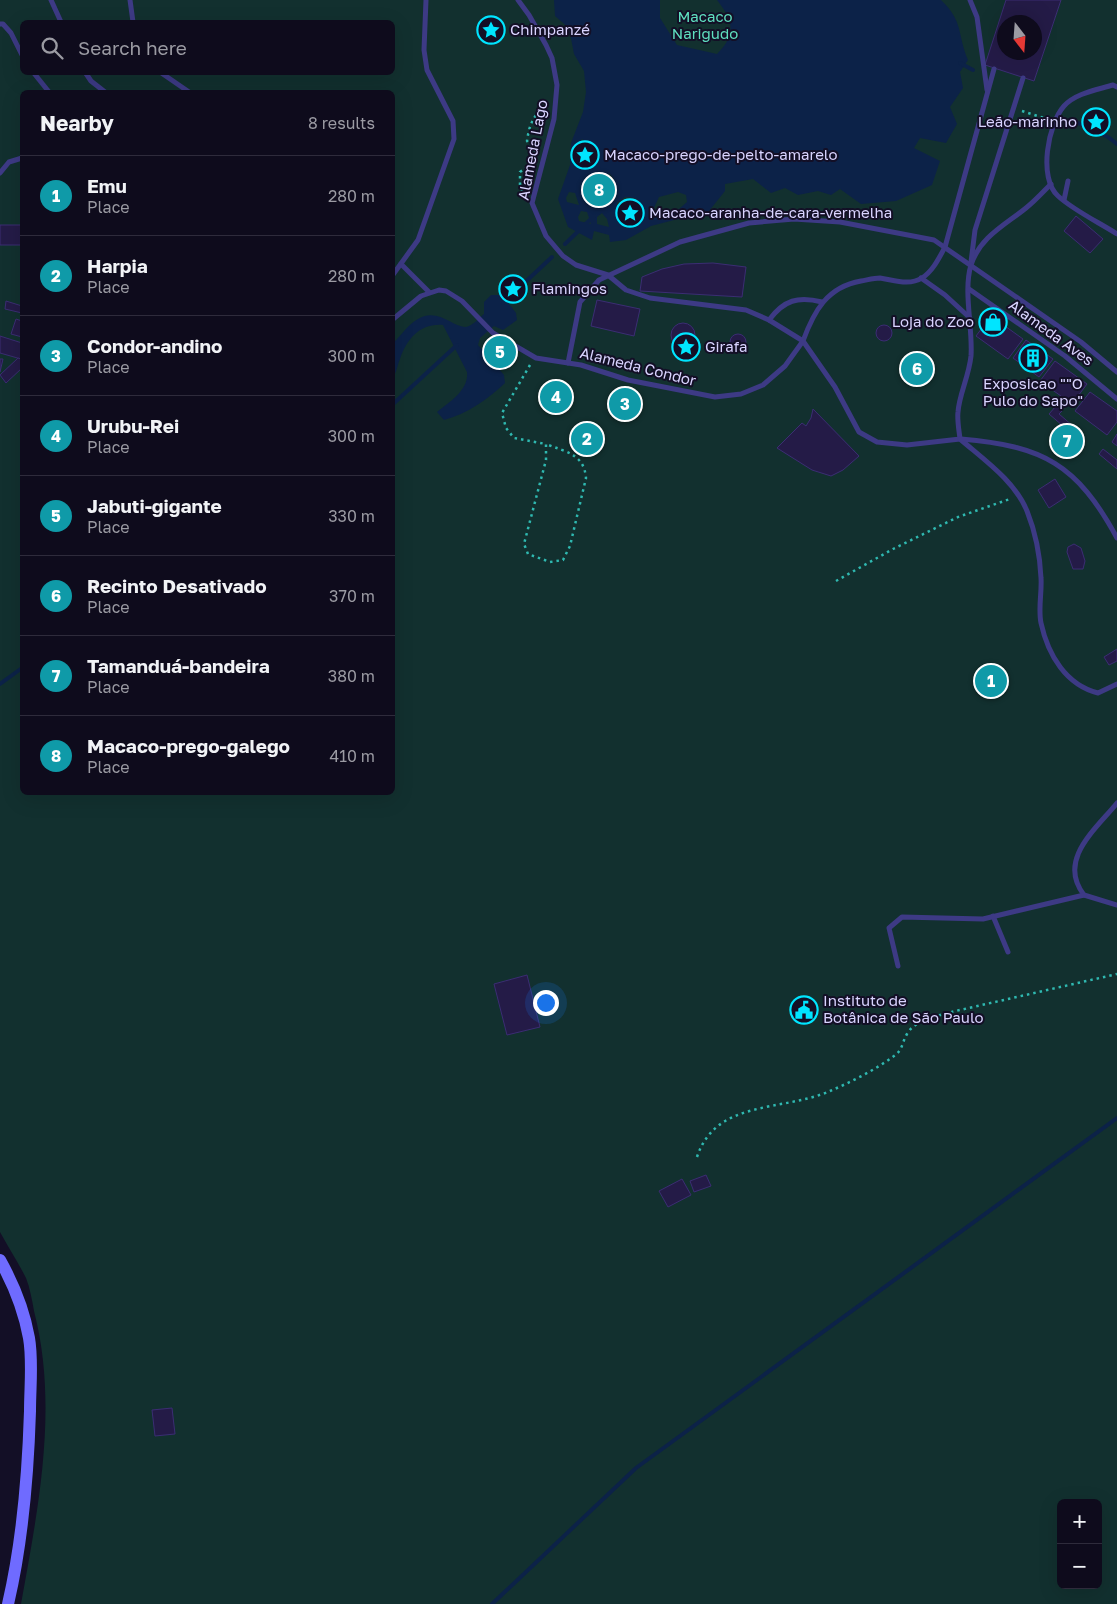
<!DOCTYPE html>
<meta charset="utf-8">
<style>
:root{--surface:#0e0b1c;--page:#1c1929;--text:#f1f3f6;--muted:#9b9ba3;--line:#2e2b3b;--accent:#d93025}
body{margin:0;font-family:"Golos Text",sans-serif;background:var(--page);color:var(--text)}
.controls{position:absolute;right:15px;bottom:15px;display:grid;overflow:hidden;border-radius:8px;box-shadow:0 5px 20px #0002}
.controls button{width:45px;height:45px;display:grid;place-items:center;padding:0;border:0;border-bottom:1px solid var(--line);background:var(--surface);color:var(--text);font:25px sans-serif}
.compass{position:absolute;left:997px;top:15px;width:45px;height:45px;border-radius:50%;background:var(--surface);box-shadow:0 5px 20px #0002;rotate:163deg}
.you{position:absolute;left:545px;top:1002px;width:18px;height:18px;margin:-12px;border:4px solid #fff;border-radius:50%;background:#1a73e8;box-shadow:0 0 0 8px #1a73e833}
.badge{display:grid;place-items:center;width:32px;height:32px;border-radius:50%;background:var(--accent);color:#fff;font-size:16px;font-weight:700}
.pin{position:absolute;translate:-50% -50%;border:2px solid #fff;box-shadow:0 1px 5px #0006}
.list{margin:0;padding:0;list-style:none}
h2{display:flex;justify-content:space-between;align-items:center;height:65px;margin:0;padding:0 20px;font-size:21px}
h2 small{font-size:16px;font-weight:400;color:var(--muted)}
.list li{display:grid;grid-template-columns:32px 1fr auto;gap:15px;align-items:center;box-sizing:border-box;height:80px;padding:0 20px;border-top:1px solid var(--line)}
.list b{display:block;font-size:19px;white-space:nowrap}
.list p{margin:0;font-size:16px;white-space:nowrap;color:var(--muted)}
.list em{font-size:16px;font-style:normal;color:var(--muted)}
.icon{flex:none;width:28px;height:28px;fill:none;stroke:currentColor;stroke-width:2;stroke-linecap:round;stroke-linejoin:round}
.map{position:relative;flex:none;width:1117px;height:1604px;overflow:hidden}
.search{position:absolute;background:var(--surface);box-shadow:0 5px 20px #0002;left:20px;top:20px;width:375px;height:55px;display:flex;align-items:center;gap:12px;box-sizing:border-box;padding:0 18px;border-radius:8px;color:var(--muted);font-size:19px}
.panel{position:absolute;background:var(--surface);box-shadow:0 5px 20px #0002;left:20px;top:90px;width:375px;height:705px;border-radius:8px}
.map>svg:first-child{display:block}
</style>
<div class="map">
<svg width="1117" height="1604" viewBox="0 0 1117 1604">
<rect width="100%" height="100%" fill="#130f26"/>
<!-- green -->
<path fill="#12302f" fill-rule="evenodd" d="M0 0H1117V1604H21C38 1509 59 1407 34 1311 32 1300 30 1288 26 1278 18 1262 8 1247 0 1232ZM22 22H392V72H22ZM1004 22H1034V52H1004ZM22 92H392V792H22ZM1061 1503H1098V1585H1061Z"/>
<!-- water -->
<g fill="#0c2248" fill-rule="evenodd">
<path d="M554 0H660V18L677 45 717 54C737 34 733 20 717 0H941C964 22 957 34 968 60L960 72 963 88 950 107 957 124 946 143 920 138 914 148 940 161 932 185 896 201 861 204 840 189 831 195 818 191 798 195 785 188 771 193 753 179 725 184V191L709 211 651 226 626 240 610 242 609 235 594 231 592 240 568 227 558 199 570 165 571 143 583 112 586 92 584 71 574 54 569 28 555 16ZM582 139 593 147 596 160 592 166 586 165 580 168 576 163V148ZM610 174 614 179 605 194 591 203 588 201C585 187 596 176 610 174ZM569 192 575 193 579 205 567 202 566 198ZM678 192 686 195 687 202 672 215 658 216 653 210 659 197ZM625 197C637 197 640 200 644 211L639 221 626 228 618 222 617 203ZM581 211 587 212 591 224 579 221 578 217ZM602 213 607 219 609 227 597 224V217Z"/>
<path d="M491 295H502L516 313 517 320 503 330 494 326 480 338 478 345 504 375 505 383C488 399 467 414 444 420L437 412C450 402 469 390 467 372L443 325C421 323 407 338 400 359 397 366 397 372 393 377V343C401 336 408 324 418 319 440 306 456 332 469 326 474 324 479 318 484 314V302Z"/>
</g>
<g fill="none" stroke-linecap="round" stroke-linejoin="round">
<!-- stream -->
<g stroke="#0c2248" stroke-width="4">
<path d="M960 63 973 70"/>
<path d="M1078 123 1108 137 1117 144"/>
<path d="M565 244 594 216"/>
<path d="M503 303 552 257"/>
<path d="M392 405 457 345"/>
<path d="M0 684 22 668"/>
<path d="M492 1604 636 1468 1117 1118"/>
</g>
</g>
<!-- building -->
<g fill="#241b47" stroke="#3b2d73" fill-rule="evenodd">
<path d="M1006 0H1061L1034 81 985 65ZM1004 22H1034V52H1004Z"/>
<path d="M1076 216 1103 239 1090 253 1064 231Z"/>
<rect x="0" y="225" width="22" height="20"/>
<path d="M713 263 746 267 742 297 640 291 642 277 662 269 684 264Z"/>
<path d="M597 300 640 309 634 336 591 326Z"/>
<path d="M6 301 22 306V313L5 309Z"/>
<path d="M991 316 1023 339 1008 359 976 336Z"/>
<path d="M16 319 22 321V337L11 334Z"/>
<circle cx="683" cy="335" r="12"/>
<circle cx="884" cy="333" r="8"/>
<circle cx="738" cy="342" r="8"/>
<path d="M0 336 22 343 21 359 0 353Z"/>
<path d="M1026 340 1053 359 1039 377 1013 358Z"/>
<path d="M22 355V368L6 383 0 375 18 358 21 359Z"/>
<path d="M0 359H3L0 372Z"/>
<path d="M1055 361 1087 384 1072 404 1040 381Z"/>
<path d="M1090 392 1117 411V422L1107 435 1075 411Z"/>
<path d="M1056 406 1062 411 1059 414 1080 432 1076 437 1049 414Z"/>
<path d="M813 409 859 456 843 470 831 476 812 470 777 448 802 423 806 426 811 418Z"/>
<path d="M1117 434V446L1112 442Z"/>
<path d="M1103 449 1117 460V469L1099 454Z"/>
<path d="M1055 479 1066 497 1049 508 1038 490Z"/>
<path d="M1074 544 1081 548 1085 561 1083 569H1073L1067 552 1068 547Z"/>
<path d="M1117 649V661L1109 665 1104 657Z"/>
<path d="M527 975 540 1027 507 1035 494 984Z"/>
<path d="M706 1175 711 1186 694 1192 690 1181Z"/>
<path d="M682 1179 691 1195 668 1207 659 1191Z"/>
<path d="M172 1408 175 1434 155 1436 152 1410Z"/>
</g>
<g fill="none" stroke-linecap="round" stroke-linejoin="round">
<!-- path -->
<g stroke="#2fb8b0" stroke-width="2.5" stroke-dasharray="2.5 4" stroke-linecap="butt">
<path d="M1022 111 1047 119"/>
<path d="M536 152 527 141C529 126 533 114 547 106"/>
<path d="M525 197 520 186V172L534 162"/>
<path d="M530 365 502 413 506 428 514 438 546 444V460L524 544 528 554 550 562 563 560 570 546 586 478C584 454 566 452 546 444"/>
<path d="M836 581 893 549 958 517 1010 499"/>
<path d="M697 1157C716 1099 782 1112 830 1091 851 1082 875 1070 894 1056 903 1050 902 1042 907 1034 914 1021 934 1017 947 1013L1117 974"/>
</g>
<!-- lane -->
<g stroke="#3d3a85" stroke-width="5">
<path d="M51 0 61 22"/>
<path d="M130 0 133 22"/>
<path d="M970 0 977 17 987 90"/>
<path d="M0 24H3L11 33 22 55"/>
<path d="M994 69 945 247C939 258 933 271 922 278 909 286 894 280 880 278 874 278 867 280 861 281 827 287 814 311 803 341L835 387 859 432 877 442 907 445 960 439C959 430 957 420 958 412 959 395 969 376 971 356 973 328 963 291 971 265 980 237 1005 225 1026 208 1035 201 1043 192 1051 184"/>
<path d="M33 72 49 92"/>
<path d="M85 72 91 81 105 92"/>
<path d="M160 72 189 92"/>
<path d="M1117 87 1113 85C1097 90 1076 93 1064 106 1048 124 1038 178 1058 196 1073 210 1100 223 1117 234"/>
<path d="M0 173 9 162 22 158"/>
<path d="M1064 200 1068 181"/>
<path d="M971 262 975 230 1023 78"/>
<path d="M401 264 429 292"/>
<path d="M392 276 418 240 454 139 453 121 427 70 424 50 426 0"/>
<path d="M921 278 945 295 970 318"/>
<path d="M969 289 1065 356 1117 399"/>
<path d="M392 320 421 296 439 290 446 291 462 301 493 333 536 358 581 365 628 380 715 397 741 394 763 385 785 366 803 341 769 320 746 310 650 298 626 290 608 275 576 265 563 256 546 236 532 203 554 119 557 85 552 58 546 45 529 15 518 0"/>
<path d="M769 320C784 300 798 296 822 302"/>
<path d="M568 363 580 302 599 280 680 242 749 223 794 219 840 222 934 240 1081 342 1117 372"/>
<path d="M960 439C983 459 1015 481 1027 511 1035 531 1040 556 1041 578 1042 592 1038 609 1041 623 1048 655 1066 685 1098 693L1117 684"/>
<path d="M961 439C1043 446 1077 464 1117 538"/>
<path d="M1117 803C1095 830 1057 860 1084 895L1117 905"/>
<path d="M993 916 1008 952"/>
<path d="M898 966 889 928 902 917 983 919 1084 895"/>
</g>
<!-- secondary -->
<path stroke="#6f6bff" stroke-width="12" d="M0 1260C14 1285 24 1310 29 1338 33 1361 30 1387 30 1411 28 1476 23 1540 8 1604"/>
</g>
<!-- icons -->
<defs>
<g id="sight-ring" transform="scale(1.4375)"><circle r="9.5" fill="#130f26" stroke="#00e5ff" stroke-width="1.5"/><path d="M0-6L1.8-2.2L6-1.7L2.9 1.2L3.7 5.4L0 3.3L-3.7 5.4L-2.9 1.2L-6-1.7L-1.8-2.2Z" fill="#00e5ff"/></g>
<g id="shop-ring" transform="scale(1.4375)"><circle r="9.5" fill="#130f26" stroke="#00e5ff" stroke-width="1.5"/><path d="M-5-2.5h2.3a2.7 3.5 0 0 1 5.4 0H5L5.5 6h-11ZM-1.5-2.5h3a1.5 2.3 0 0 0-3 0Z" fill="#00e5ff"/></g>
<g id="building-ring" transform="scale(1.4375)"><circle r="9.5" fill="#130f26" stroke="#00e5ff" stroke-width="1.5"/><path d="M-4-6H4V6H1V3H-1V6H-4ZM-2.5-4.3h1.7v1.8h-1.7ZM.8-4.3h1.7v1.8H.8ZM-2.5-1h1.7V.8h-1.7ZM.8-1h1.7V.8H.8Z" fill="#00e5ff"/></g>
<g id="civic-ring" transform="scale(1.4375)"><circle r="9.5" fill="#130f26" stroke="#00e5ff" stroke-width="1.5"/><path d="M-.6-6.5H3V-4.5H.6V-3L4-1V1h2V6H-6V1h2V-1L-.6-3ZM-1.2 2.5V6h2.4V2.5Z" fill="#00e5ff"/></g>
</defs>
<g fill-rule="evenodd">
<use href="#sight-ring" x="491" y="30"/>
<use href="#sight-ring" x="1096" y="122"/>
<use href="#sight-ring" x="585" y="155"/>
<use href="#sight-ring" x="630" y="213"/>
<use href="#sight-ring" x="513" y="289"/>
<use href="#shop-ring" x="993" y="322"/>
<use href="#sight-ring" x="686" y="347"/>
<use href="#building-ring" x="1033" y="358"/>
<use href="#civic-ring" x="804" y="1010"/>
</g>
<g text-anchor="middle" stroke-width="4" stroke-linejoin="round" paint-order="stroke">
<!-- park labels -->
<g font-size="15" fill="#5fe0c0" stroke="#130f26">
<text x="705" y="22">Macaco<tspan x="705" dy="17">Narigudo</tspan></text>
</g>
<!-- poi labels -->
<g font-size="15" fill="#d9d4ff" stroke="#130f26" text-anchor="start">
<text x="510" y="35">Chimpanzé</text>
<text x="1077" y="127" text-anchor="end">Leão-marinho</text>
<text x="604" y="160">Macaco-prego-de-pelto-amarelo</text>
<text x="649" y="218">Macaco-aranha-de-cara-vermelha</text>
<text x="532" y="294">Flamingos</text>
<text x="974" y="327" text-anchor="end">Loja do Zoo</text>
<text x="705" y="352">Girafa</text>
<text x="1033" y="389" text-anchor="middle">Exposicao ""O<tspan x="1033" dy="17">Pulo do Sapo"</tspan></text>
<text x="823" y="1006">Instituto de<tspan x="823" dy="17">Botânica de São Paulo</tspan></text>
</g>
<!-- street labels -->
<g font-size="15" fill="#d9d4ff" stroke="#130f26">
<text transform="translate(533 150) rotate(-79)" y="5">Alameda Lago</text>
<text transform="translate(1051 333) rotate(36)" y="5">Alameda Aves</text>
<text transform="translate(638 367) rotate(14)" y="5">Alameda Condor</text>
</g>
</g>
</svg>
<div class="controls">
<button>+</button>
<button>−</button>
</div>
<svg class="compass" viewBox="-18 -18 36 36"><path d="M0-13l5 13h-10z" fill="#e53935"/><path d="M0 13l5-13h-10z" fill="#9b9ba3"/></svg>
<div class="you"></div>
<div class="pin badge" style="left:991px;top:681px;background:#0f9aa8">1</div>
<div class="pin badge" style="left:587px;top:439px;background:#0f9aa8">2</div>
<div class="pin badge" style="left:625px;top:404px;background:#0f9aa8">3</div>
<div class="pin badge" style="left:556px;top:397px;background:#0f9aa8">4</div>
<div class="pin badge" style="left:500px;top:352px;background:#0f9aa8">5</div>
<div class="pin badge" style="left:917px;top:369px;background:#0f9aa8">6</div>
<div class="pin badge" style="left:1067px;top:441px;background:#0f9aa8">7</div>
<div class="pin badge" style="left:599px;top:190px;background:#0f9aa8">8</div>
<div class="search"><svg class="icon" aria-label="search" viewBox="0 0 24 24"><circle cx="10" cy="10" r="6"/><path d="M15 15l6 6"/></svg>Search here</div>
<section class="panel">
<h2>Nearby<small>8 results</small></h2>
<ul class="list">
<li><span class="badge" style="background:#0f9aa8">1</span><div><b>Emu</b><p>Place</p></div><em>280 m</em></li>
<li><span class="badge" style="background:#0f9aa8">2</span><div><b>Harpia</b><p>Place</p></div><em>280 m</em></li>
<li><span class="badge" style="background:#0f9aa8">3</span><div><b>Condor-andino</b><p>Place</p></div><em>300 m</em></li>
<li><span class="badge" style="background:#0f9aa8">4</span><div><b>Urubu-Rei</b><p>Place</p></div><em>300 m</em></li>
<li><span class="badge" style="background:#0f9aa8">5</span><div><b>Jabuti-gigante</b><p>Place</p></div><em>330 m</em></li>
<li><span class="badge" style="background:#0f9aa8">6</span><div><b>Recinto Desativado</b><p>Place</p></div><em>370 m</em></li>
<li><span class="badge" style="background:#0f9aa8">7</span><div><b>Tamanduá-bandeira</b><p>Place</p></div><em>380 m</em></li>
<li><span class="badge" style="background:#0f9aa8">8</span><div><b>Macaco-prego-galego</b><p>Place</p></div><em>410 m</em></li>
</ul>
</section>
</div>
